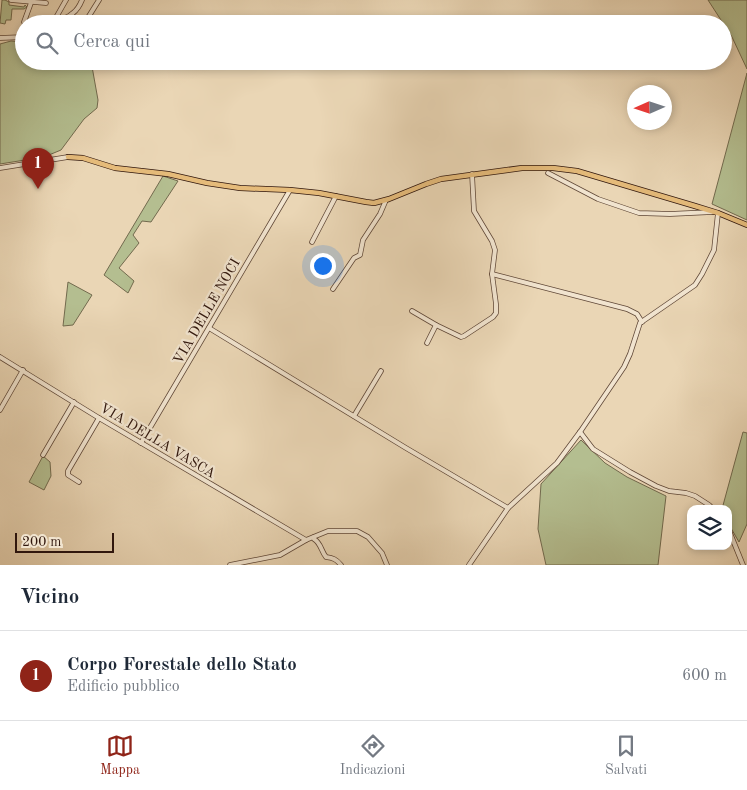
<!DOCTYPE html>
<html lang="it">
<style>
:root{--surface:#fff;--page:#f6f6f7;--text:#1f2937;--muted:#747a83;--line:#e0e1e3;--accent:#8f2418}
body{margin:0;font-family:"Old Standard TT",serif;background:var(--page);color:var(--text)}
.controls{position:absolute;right:15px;bottom:15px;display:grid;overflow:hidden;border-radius:10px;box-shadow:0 2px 8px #0003}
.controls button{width:45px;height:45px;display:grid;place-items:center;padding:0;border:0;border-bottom:1px solid var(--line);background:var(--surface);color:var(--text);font:25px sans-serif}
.compass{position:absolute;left:627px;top:85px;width:45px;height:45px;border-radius:50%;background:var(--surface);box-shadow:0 2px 8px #0003;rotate:267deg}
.scale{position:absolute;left:15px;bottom:12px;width:99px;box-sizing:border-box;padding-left:5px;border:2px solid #31170d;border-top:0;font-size:14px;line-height:18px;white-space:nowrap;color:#31170d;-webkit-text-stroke:4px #f1e4cf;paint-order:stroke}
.you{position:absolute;left:322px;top:265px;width:18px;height:18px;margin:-12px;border:4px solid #fff;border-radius:50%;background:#1a73e8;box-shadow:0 0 0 8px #1a73e833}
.badge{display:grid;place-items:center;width:32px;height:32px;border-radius:50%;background:var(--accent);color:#fff;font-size:16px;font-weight:700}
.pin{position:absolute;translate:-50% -41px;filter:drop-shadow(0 1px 2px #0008)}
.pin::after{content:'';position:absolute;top:26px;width:18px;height:15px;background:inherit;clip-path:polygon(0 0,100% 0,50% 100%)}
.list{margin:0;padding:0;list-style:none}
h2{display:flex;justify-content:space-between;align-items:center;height:65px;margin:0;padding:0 20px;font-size:21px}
h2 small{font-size:16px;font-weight:400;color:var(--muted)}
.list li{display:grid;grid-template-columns:32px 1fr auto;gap:15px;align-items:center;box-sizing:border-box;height:90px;padding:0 20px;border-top:1px solid var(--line)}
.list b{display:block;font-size:19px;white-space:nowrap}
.list p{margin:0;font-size:16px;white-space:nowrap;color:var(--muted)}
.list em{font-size:16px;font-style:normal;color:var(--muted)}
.icon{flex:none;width:28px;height:28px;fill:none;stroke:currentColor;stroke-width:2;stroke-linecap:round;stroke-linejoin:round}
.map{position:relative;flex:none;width:747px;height:565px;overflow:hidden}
.search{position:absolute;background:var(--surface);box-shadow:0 2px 8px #0003;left:15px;right:15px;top:15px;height:55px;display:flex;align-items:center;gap:12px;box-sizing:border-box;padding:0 18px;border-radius:28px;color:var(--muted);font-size:19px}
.sheet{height:155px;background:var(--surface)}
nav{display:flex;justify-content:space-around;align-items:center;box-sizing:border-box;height:70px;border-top:1px solid var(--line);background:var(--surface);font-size:14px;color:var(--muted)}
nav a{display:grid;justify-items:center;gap:2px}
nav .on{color:var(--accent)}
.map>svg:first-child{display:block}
</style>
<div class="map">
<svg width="747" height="565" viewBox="0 0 747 565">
<rect width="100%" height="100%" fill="#ead6b5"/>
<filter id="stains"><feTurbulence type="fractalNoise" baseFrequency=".004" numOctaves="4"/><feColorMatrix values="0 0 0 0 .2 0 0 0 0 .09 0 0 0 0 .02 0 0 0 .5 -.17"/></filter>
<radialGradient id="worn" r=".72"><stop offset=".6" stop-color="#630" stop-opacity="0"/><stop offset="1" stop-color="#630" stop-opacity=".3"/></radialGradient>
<!-- green -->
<g fill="#b4be90" stroke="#726a4e">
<path d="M2 0H5L9 2V5L24 7 25 5 27 7 24 9H12L11 20H6L5 24 0 23Z"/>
<path d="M708 0H747V69L732 37Z"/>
<path d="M11 41 24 42V61H91L98 100 97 108 84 119 61 150 44 157 0 164V44Z"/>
<path d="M747 73V220L712 204Z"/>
<path d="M163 176 178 181 151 222 142 221 133 235 139 243 119 268 134 281 128 293 104 275Z"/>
<path d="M68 282 92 295 73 325 63 326Z"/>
<path d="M743 432 747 433V524L739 542 728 523V509H722Z"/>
<path d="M581 440 605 463 627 477 666 496 658 565H546L538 529 541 484Z"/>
<path d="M43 456 50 462 51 476 44 490 29 482Z"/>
</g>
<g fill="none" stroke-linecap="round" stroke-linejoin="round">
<!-- minor casing -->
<g stroke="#5f4737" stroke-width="5.5">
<g id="minor">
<path d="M11 0 46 3"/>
<path d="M32 0 24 22C37 24 63 23 73 13 77 10 80 5 82 0"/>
<path d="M54 21 66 0"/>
<path d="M84 24 99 0"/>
<path d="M0 38 24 37"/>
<path d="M0 168 68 157"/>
<path d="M548 173 598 199 639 213 670 214 712 212"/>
<path d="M312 242 336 196"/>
<path d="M492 274 627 309 637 314 642 322"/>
<path d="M333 289 354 258 360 255 363 240 380 214 386 200"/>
<path d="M412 311 436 325 461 337 464 336 493 317 496 313V304L492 274 495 250 492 241 474 211 472 174"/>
<path d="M209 328 406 448 508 508"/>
<path d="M427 343 436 325"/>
<path d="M0 357 99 418 306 540"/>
<path d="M0 410 23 370"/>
<path d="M354 416 381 371"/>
<path d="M580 432 593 449 630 472 656 486 669 491 686 493 695 496 709 505 713 509"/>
<path d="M141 443 290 190"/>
<path d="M43 455 74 402"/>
<path d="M79 482 68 475V471L99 418"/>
<path d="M728 528 743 565"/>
<path d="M314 537V539C321 543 321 551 326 557 333 558 336 559 341 565"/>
<path d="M230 565 280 555 306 540 328 531H357L368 537 382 553 387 565"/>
<path d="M469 565 508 508 557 463 580 432 624 367 630 354 640 323 695 285 702 274 714 250 718 213"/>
</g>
</g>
<!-- major casing -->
<g stroke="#31170d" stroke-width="6">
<path id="major" d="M68 157 83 158 115 168 168 174 207 183 240 188 290 190 319 193 366 202 374 203 389 199 426 184 441 179 522 168H553L577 171 695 206 718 213 747 225"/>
</g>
<!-- minor -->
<use href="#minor" stroke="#f1e4cf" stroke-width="4"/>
<!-- major -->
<use href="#major" stroke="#e5bb7a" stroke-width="4.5"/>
</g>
<g text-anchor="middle" stroke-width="4.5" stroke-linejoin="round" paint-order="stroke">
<!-- street labels -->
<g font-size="14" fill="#31170d" stroke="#f1e4cf">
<text transform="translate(206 311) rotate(-60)" y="5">VIA DELLE NOCI</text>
<text transform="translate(158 440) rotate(31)" y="5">VIA DELLA VASCA</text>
</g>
</g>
<rect width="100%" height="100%" filter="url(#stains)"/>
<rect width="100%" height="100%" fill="url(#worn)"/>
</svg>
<div class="controls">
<button><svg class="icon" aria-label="layers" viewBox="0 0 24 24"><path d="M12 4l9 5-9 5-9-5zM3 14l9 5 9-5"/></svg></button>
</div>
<svg class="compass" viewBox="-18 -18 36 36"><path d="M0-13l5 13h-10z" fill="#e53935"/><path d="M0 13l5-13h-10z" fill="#747a83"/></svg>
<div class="scale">200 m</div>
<div class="you"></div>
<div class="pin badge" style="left:38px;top:189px">1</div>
<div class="search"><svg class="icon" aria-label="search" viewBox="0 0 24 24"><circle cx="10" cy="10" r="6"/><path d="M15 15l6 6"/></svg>Cerca qui</div>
</div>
<section class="sheet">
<h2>Vicino<small></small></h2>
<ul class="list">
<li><span class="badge">1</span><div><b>Corpo Forestale dello Stato</b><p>Edificio pubblico</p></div><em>600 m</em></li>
</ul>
</section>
<nav>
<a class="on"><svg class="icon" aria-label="map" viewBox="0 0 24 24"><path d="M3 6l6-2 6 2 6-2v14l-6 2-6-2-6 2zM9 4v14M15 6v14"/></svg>Mappa</a>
<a><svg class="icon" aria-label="directions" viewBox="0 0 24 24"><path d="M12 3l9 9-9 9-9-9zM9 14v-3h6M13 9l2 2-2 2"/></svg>Indicazioni</a>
<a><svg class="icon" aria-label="saved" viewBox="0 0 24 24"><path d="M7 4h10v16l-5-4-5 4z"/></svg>Salvati</a>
</nav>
